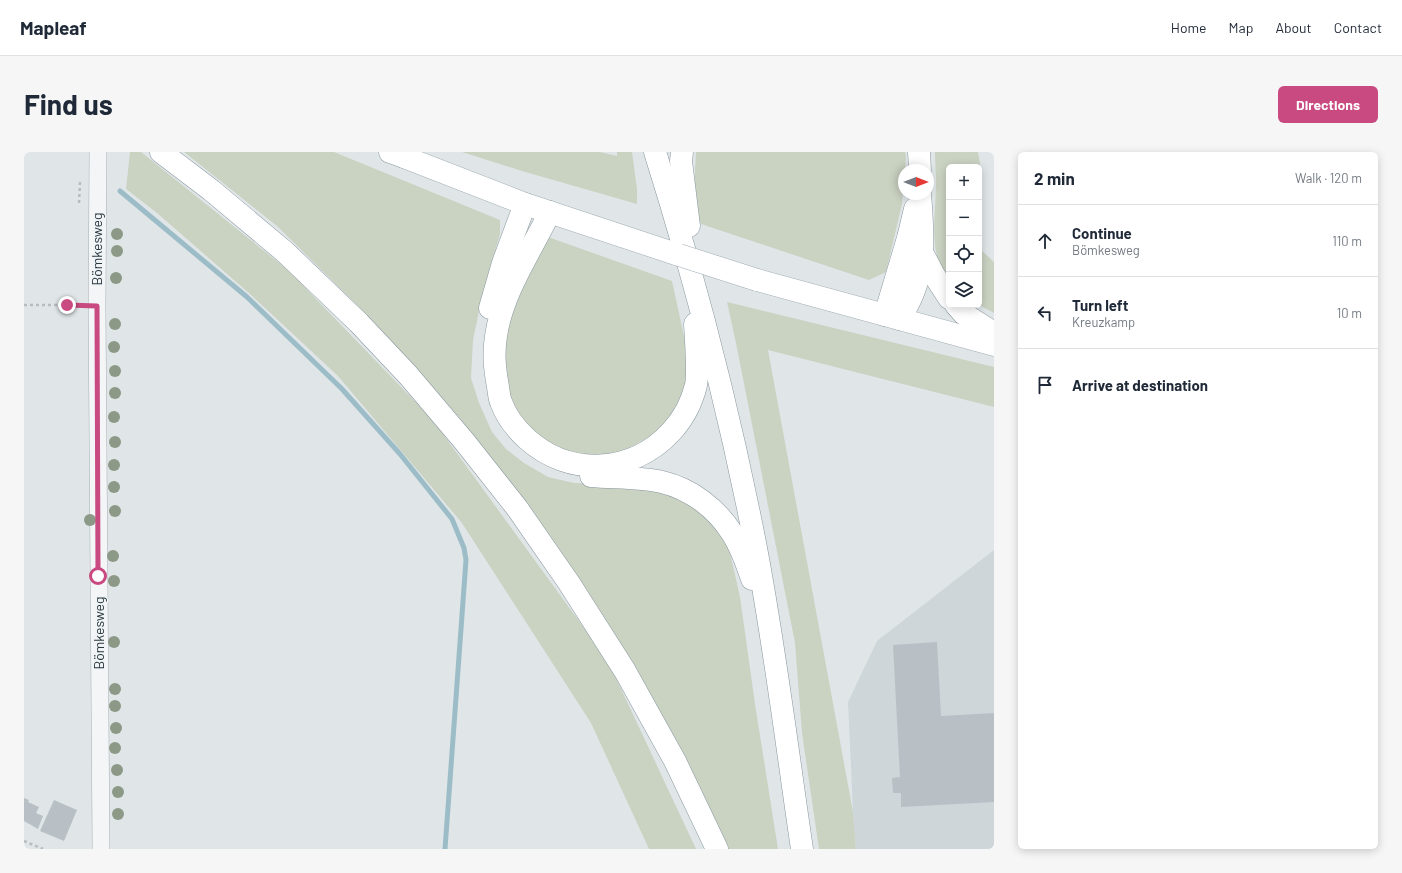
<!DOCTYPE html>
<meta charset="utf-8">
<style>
:root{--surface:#fff;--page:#f6f6f7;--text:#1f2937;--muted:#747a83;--line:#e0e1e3;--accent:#c94a80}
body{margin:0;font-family:Barlow,sans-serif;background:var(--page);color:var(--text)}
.controls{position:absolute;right:12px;top:12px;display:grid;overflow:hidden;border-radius:6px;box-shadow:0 2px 10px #0003}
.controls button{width:36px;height:36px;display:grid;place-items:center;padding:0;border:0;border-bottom:1px solid var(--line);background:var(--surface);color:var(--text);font:20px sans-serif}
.compass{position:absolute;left:874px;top:12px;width:36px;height:36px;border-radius:50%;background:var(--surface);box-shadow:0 2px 10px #0003;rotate:90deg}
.stop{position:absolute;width:12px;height:12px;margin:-9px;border:3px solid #c94a80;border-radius:50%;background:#fff}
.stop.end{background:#c94a80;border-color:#fff;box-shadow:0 1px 4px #0008}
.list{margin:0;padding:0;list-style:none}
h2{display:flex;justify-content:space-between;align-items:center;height:52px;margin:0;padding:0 16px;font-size:17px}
h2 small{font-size:13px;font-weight:400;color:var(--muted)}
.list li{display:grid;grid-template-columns:26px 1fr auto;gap:12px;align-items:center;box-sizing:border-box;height:72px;padding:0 16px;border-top:1px solid var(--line)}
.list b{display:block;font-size:15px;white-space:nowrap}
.list p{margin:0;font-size:13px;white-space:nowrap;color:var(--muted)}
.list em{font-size:13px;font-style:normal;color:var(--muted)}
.icon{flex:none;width:22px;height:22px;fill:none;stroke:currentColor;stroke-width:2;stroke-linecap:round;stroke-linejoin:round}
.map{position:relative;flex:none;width:970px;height:697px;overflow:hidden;border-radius:6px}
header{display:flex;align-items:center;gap:24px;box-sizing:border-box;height:56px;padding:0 20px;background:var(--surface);border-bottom:1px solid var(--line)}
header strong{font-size:19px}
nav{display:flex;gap:22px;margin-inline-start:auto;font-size:14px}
.intro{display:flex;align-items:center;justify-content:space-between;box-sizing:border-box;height:96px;padding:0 24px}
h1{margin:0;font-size:28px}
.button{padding:10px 18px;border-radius:6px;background:var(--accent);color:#fff;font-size:14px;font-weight:700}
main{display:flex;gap:24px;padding:0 24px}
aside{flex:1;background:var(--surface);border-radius:6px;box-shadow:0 2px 10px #0003}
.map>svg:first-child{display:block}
</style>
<header>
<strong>Mapleaf</strong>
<nav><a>Home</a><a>Map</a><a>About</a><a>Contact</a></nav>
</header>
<div class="intro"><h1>Find us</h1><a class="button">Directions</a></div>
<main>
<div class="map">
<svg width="970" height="697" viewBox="0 0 970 697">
<rect width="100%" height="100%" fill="#e0e6e8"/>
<!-- built -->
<path fill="#ced6da" d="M970 398V697H832L829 660 824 550 853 489Z"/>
<!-- green -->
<g fill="#cad2c2">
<path d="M106 0H117L264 118 408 267 584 509 672 697H625L567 571 438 371 314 224 226 142 133 61 102 37Z"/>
<path d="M160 0H310L476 68V82L458 145 449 188 447 226 455 251 468 280 482 297 500 311 524 325 550 331 578 332 606 331 666 348 689 370 704 392 716 445 731 552 754 697H700L476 319 434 264 335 155 253 74Z"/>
<path d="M438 0H576L593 4V0H608L613 37V52L498 19Z"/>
<path d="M672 0H881L882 4 878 52 862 120 845 128 677 72C668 52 671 22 672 0Z"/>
<path d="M911 0H954L956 11V97L970 110V161L955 153V15H925V128C903 104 912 62 912 31 912 21 911 10 911 0Z"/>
<path d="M524 85 648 129 663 198 662 234 651 258 632 281 605 296 588 303 558 304 529 295 499 272 483 237 477 197 487 149Z"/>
<path d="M703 150 970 215V255L744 198 829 660 832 697H795L778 581 771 491 712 191Z"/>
</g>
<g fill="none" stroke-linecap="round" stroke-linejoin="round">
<!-- stream -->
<path stroke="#9cbdc7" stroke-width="5" d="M96 39 223 145 318 237 376 302 428 367 440 396 442 408 421 697"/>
</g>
<!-- building -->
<g fill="#b8c0c5">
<path d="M913 490 917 564 970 561V650L877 655V641H869L868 626 876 625 869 493Z"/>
<path d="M0 646 5 648 4 650 15 655 12 661 19 664 14 677 0 669Z"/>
<path d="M30 648 53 658 40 689 16 679Z"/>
</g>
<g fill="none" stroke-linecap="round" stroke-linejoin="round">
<!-- minor casing -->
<g stroke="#a5aeb2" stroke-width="18">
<path id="minor" d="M74 0 73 154 77 697"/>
</g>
<!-- primary casing -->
<g stroke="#a0adb4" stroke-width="23">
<g id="primary">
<path d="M380 5 501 52 655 103"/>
<path d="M733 128 970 193"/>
</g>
</g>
<!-- trunk casing -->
<g stroke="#88979f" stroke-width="23">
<g id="trunk">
<path d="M137 0 187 38 261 100 335 171 384 223 440 289 493 356 545 431 601 519 651 609 693 697"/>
<path d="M366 0 380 5"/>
<path d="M631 0C672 130 706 262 732 396 751 496 763 596 778 697"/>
<path d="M658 0 657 9 665 74"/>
<path d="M895 0 896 18"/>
<path d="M526 60C507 99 478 141 472 184 469 203 471 218 474 235 475 240 475 246 477 250 482 264 493 278 503 287 545 325 608 322 647 280 659 267 668 250 672 233 673 228 673 223 673 218 673 202 672 188 671 172"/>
<path d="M899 102 910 123 925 146"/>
<path d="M932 153 940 162 970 181"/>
<path d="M466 156 479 111 501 52"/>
<path d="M861 163 884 86 891 57"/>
<path d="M875 167C903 127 900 88 896 42"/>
<path d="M567 324C591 326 615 325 638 330 667 337 692 356 708 381 717 395 723 412 728 427"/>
</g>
</g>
<!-- path -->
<g stroke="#b6bcc0" stroke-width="2.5" stroke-dasharray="3 3" stroke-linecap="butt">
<path d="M55 51 56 30"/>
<path d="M0 153H57"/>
<path d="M0 689 19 697"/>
</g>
<!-- minor -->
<use href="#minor" stroke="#f3f5f7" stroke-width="17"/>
<!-- primary -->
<use href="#primary" stroke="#fff" stroke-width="22"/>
<!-- trunk -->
<use href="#trunk" stroke="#fff" stroke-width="22"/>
<!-- primary-bridge casing -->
<g stroke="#a0adb4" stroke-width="23" stroke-linecap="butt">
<path id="primary-bridge" d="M655 103 733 128"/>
</g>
<!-- primary-bridge -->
<use href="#primary-bridge" stroke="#fff" stroke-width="22"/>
</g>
<!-- trees -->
<g fill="#8c9987">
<circle cx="93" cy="82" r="6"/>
<circle cx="93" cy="99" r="6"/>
<circle cx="92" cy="126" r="6"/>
<circle cx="91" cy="172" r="6"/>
<circle cx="90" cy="195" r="6"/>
<circle cx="91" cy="219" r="6"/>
<circle cx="91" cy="241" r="6"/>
<circle cx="90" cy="265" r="6"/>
<circle cx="91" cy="290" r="6"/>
<circle cx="90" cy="313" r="6"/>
<circle cx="90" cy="335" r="6"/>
<circle cx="91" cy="359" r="6"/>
<circle cx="66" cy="368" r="6"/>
<circle cx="89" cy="404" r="6"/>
<circle cx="90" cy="429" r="6"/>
<circle cx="90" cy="490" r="6"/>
<circle cx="91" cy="537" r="6"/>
<circle cx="91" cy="554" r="6"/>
<circle cx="92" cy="576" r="6"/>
<circle cx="91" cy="596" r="6"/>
<circle cx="93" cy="618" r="6"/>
<circle cx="94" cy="640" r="6"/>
<circle cx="94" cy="662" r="6"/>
</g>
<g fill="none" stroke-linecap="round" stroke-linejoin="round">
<!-- route -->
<path stroke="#c94a80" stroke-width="5" d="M43 153 73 154 74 424"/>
</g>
<g text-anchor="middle" stroke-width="3" stroke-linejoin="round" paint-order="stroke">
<!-- street labels -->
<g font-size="14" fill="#29373f" stroke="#f0f4f6">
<text transform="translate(73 97) rotate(-90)" y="5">Bömkesweg</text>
<text transform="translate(75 481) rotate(-90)" y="5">Bömkesweg</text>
</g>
</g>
</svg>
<div class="controls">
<button>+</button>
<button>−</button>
<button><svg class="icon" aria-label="locate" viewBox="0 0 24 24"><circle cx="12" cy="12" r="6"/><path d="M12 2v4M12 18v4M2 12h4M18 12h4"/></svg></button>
<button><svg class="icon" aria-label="layers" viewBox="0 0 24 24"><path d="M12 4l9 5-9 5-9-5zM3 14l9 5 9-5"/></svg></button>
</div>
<svg class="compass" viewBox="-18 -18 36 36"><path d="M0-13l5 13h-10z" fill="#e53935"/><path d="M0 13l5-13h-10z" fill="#747a83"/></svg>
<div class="stop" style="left:74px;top:424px"></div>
<div class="stop end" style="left:43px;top:153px"></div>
</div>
<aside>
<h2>2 min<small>Walk · 120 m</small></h2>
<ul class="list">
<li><svg class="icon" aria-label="ahead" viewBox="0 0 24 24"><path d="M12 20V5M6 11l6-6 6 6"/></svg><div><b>Continue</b><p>Bömkesweg</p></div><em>110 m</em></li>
<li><svg class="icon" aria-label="left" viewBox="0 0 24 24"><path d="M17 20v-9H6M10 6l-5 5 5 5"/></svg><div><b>Turn left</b><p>Kreuzkamp</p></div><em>10 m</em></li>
<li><svg class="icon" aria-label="arrive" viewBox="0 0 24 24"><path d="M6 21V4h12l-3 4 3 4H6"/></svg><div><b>Arrive at destination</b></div></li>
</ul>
</aside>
</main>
